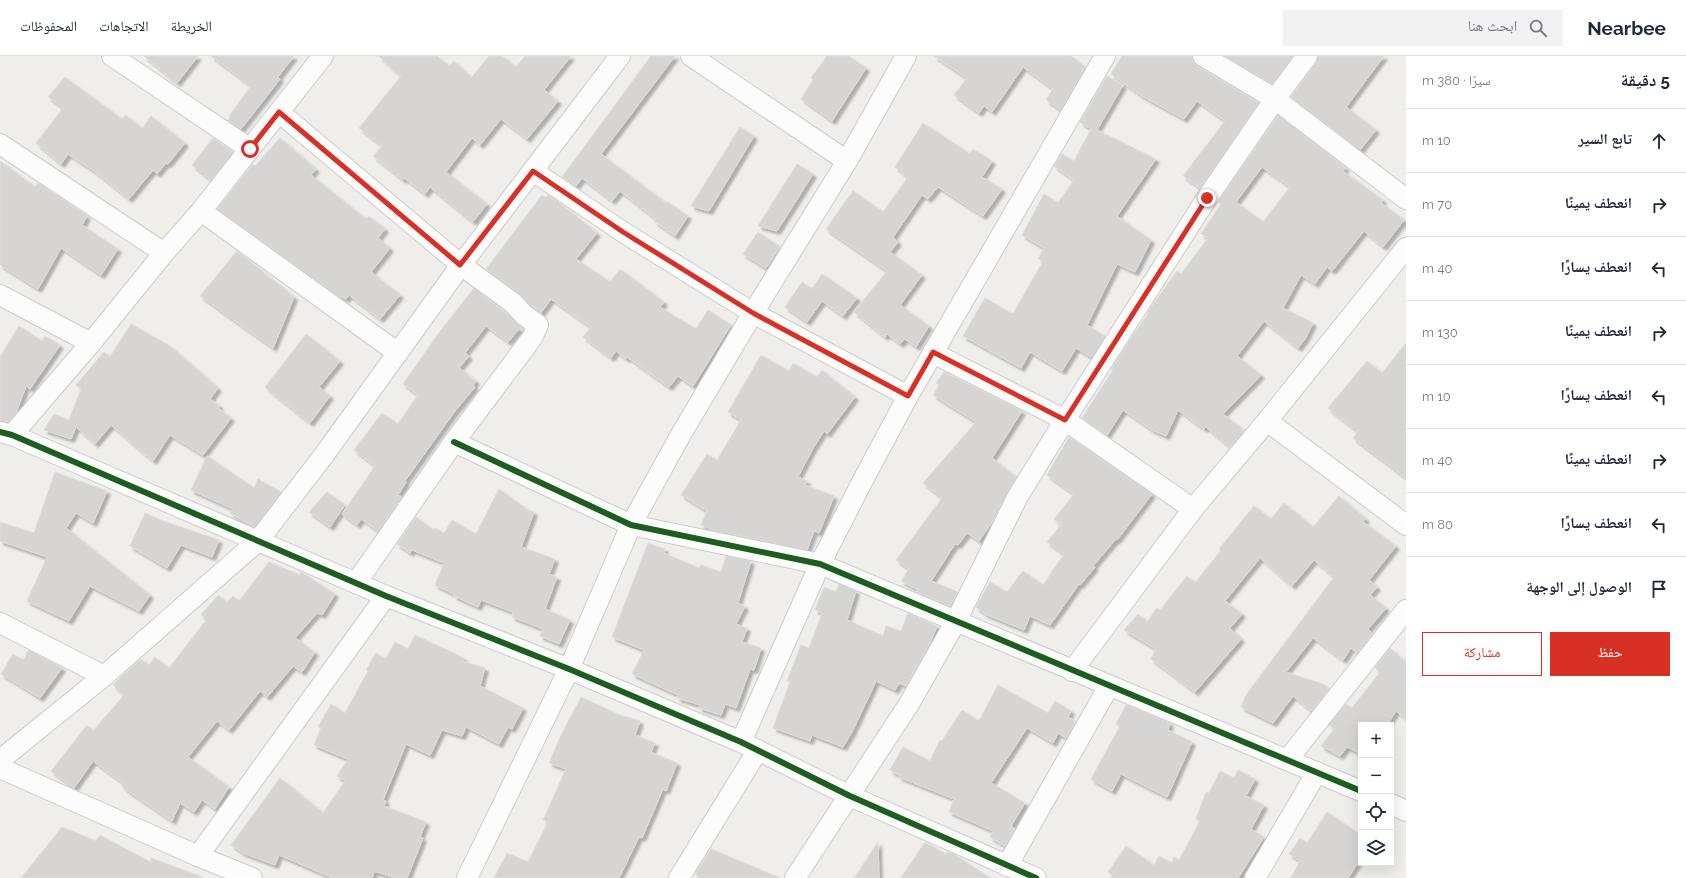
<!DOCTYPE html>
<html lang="ar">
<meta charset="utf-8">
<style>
:root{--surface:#fff;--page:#f2f2f3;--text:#1f2937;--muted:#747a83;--line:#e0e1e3;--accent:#d93025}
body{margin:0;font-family:Raleway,"Noto Naskh Arabic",sans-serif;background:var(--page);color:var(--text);direction:rtl}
.controls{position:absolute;right:12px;bottom:12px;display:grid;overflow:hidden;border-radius:0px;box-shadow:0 4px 16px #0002}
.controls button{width:36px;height:36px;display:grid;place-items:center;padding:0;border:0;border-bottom:1px solid var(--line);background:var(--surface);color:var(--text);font:20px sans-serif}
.stop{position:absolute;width:12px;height:12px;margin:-9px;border:3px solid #d93025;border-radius:50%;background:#fff}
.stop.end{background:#d93025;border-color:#fff;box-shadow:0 1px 4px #0008}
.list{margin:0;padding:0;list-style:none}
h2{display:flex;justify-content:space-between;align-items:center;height:52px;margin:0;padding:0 16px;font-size:17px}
h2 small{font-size:13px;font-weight:400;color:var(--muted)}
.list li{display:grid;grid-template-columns:26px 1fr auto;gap:12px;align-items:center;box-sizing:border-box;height:64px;padding:0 16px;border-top:1px solid var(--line)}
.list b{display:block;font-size:15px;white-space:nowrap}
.list em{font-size:13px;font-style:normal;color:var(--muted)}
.actions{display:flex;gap:8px;padding:12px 16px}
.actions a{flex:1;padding:9px 0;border:1px solid var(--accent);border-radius:0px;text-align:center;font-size:14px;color:var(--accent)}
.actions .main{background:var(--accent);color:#fff}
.icon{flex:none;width:22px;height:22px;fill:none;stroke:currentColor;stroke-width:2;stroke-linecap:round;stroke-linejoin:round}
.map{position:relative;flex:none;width:1406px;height:822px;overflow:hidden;direction:ltr}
header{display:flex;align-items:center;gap:24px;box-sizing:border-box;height:56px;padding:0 20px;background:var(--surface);border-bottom:1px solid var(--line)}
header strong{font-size:19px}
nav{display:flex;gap:22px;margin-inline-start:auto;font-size:14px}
.search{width:280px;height:36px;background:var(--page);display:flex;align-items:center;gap:10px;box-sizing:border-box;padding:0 14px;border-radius:0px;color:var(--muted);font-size:15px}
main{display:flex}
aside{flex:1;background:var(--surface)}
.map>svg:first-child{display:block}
</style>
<header>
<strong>Nearbee</strong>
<div class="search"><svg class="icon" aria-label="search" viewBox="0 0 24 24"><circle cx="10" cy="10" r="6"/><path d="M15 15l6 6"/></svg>ابحث هنا</div>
<nav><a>الخريطة</a><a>الاتجاهات</a><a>المحفوظات</a></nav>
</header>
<main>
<aside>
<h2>5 دقيقة<small>سيرًا · 380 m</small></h2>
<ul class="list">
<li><svg class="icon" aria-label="ahead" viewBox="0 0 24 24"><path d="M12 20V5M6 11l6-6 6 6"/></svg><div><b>تابع السير</b></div><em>10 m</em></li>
<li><svg class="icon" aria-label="right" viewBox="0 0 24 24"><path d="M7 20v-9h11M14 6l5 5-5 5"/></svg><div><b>انعطف يمينًا</b></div><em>70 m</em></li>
<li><svg class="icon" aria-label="left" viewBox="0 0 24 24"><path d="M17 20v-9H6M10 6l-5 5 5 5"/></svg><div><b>انعطف يسارًا</b></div><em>40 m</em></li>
<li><svg class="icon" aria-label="right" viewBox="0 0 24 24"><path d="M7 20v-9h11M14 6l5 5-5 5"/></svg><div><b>انعطف يمينًا</b></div><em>130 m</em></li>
<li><svg class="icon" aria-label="left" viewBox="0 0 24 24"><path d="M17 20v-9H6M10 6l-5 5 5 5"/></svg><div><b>انعطف يسارًا</b></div><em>10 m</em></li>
<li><svg class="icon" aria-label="right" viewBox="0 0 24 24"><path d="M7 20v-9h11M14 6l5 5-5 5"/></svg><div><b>انعطف يمينًا</b></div><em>40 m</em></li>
<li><svg class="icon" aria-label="left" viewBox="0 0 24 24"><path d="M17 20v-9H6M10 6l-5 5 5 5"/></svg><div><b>انعطف يسارًا</b></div><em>80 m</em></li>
<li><svg class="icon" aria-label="arrive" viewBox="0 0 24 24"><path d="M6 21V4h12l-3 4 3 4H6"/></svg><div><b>الوصول إلى الوجهة</b></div></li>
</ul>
<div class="actions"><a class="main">حفظ</a><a>مشاركة</a></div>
</aside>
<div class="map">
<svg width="1406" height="822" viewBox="0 0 1406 822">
<defs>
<filter id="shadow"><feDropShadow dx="3.5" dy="3.5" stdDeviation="1" flood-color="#0004"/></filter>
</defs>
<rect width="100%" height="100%" fill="#efeeea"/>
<!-- building -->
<g fill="#d6d5d3" stroke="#deddd9" fill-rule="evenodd" filter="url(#shadow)">
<path d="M144 0H198L177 27Z"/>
<path d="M211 0H294L278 21 280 23 241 73 228 64 230 61 229 60 251 30Z"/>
<path d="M379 0H437L449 10 454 5 471 22 489 0H502L516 11 525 0H571L544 34 558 45 527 83 501 63 480 89 472 82 446 116 487 148 473 166 430 131 425 138 404 122 403 124 373 100 382 90 359 72 401 20Z"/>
<path d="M651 0H675L601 98 666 147 668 146 688 160 675 180 654 165 656 163 620 135 612 145 582 122 576 130 562 121Z"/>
<path d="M827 0H849L866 12 832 65 801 43 813 24 811 22Z"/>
<path d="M934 0H1071L1085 11 1061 54 1046 44 1053 33 1023 11 992 56 984 50 979 57 954 39 967 22Z"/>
<path d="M1122 0H1192L1193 6 1197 10 1259 47 1200 132 1183 120 1225 65 1197 45 1184 63 1142 40 1111 18Z"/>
<path d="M1225 0H1293L1272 28Z"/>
<path d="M1318 0H1384L1346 51 1376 74 1360 94 1291 41 1316 7Z"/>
<path d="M1107 20 1123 29 1097 74 1156 103 1117 160 1151 184 1135 216 1117 208 1087 269 1105 280 1091 301 1076 292 1062 315 1030 296 1021 312 963 280 985 242 1013 258 1043 205 1038 203 1044 192 1022 179 1044 138 1058 147 1074 124 1054 110 1062 98 1074 105 1091 73 1080 66Z"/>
<path d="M65 21 122 63 126 59 142 73 151 60 185 87 168 108 166 107 157 118 153 114 129 143 94 115 68 98 61 108 36 87 63 52 48 41Z"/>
<path d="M1278 59 1346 112 1343 115 1383 144 1381 147 1404 164 1383 191 1364 175 1332 215 1327 211 1315 228 1301 219 1283 252 1313 267 1305 283 1298 292 1264 265 1237 300 1261 319 1223 358 1244 374 1230 391 1206 371 1204 373 1178 354 1166 380 1152 374 1123 354 1107 379 1082 362 1113 314 1111 313 1138 272 1148 258 1147 257 1156 244 1177 215 1181 218 1208 182 1201 178 1221 148 1218 146ZM1262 111 1290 131 1263 166 1236 146Z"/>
<path d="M923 67 970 98 973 93 992 105 982 121 1002 133 983 160 938 131 928 143 922 139 893 181 898 186 890 196 922 219 900 249 929 270 916 291 905 283 900 288 887 278 885 281 854 256 887 215 826 173 853 135 883 156 908 121 895 111Z"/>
<path d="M740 71 754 80 709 155 691 150Z"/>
<path d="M213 82 233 96 211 124 192 109Z"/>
<path d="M280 82 316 113 311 119 366 163 369 160 385 173 378 182 390 192 371 216 400 239 380 263 349 239 346 243 337 239 217 153 253 108 255 110Z"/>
<path d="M0 105 35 131 38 127 87 160 82 169 118 193 101 219 61 192 38 233 0 209Z"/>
<path d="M797 108 813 118 777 175 758 170Z"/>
<path d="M542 139 546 142 548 139 562 149 597 177 576 203 610 226 620 213 664 246 660 251 696 273 708 254 731 269 693 330 678 320 669 331 627 301 626 303 616 295 611 302 583 281 591 271 551 243 541 257 532 250 520 238 486 213Z"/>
<path d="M758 176 780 191 766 212 743 198Z"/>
<path d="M237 195 294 241 273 292 200 240Z"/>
<path d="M822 218 857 242 843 260 822 245 807 266 785 251 802 226 812 233Z"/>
<path d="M474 232 505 256 524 273 522 275 519 273 508 286 486 270 465 297 469 300 459 312 476 325 473 329 475 331 455 355 405 425 406 426 398 439 402 441 378 475 361 463 357 469 342 458 375 410 354 394 382 357 398 368 418 339 403 328 438 278Z"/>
<path d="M131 268 170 290 218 332 210 343 220 350 218 352 231 362 203 399 170 379 153 405 111 369 95 388 76 371 71 383 44 374 54 358 69 364 81 333 76 329 104 296 110 301Z"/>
<path d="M19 270 42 285 45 280 60 289 30 333 26 330 16 357 8 366 0 365V301Z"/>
<path d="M306 278 340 305 319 331 330 340 310 367 265 331Z"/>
<path d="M1406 287V422L1353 382 1358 376 1328 352 1367 305 1382 317Z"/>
<path d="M761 299 789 315 793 307 817 321 822 314 855 341 827 378 824 375 813 392 798 421 807 425 805 429 834 440 819 477 814 475 807 494 713 474 701 469 707 455 681 439 707 398 717 404 741 364 728 356Z"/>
<path d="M944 316 1022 355 992 402 1016 421 993 465 979 485 967 477 958 489 955 488 931 525 958 536 950 550 917 536 918 534 901 525 909 513 896 504 942 442 923 427 976 366 933 339 939 329 936 327Z"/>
<path d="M1069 381 1152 438 1117 484 1116 483 1093 510 1095 511 1080 529 1079 528 1050 569 1030 560 1024 574 985 558 976 551 990 526 1007 536 1023 515 1043 529 1064 498 1047 486 1061 469 1054 463 1074 438 1047 419Z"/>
<path d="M207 400 254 432 258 423 281 436 254 471 230 457 233 453 191 434Z"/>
<path d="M55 416 107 435 93 467 76 457 66 472 150 539 139 555 90 530 69 565 27 545 47 501 0 485V466L34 477Z"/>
<path d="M499 433 524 451V452L534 456 521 491 555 503 549 518 557 521 545 553 570 564 559 588 540 580 543 573 512 561 513 556 481 544 478 551 454 540V538L435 529 444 507 412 494 410 497 397 488 416 461 433 474 435 472 444 477 452 464 476 478Z"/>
<path d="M327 436 345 449 330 471 309 456Z"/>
<path d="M1339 440 1366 463 1363 466 1396 490 1369 524 1377 531 1370 539 1386 552 1368 573 1373 578 1357 597 1351 592 1343 604 1313 582 1286 616 1323 628 1329 633 1311 655 1293 640 1273 667 1241 651 1246 639 1334 521 1314 504 1292 530 1260 502 1225 545 1242 558 1230 572 1241 583 1195 636 1151 603 1156 593 1124 574 1138 558 1147 566 1157 552 1160 554 1187 520 1195 527 1221 494 1219 493 1254 450 1271 463 1284 447 1313 471Z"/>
<path d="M145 457 163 465 219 484 212 501 181 489 167 512 130 490Z"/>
<path d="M648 487 665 493 664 497 699 512 701 509 721 516 726 500 751 505 738 547 745 550 736 568 747 572 742 586 761 592 754 614 750 613 736 652 725 648 721 659 699 652 700 649 677 642 678 639 632 618 644 594 612 581Z"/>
<path d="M269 506 300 519 301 516 335 538 322 559 317 557 295 582 315 596 302 616 293 610 267 641 260 635 229 674 217 665 188 701 229 731 215 753 202 744 194 756 180 747 172 765 125 733 121 729 123 727 93 705 74 732 51 715 87 669 93 675 124 639 113 629 122 620 141 603 149 609 155 601 169 612 207 563 201 559 218 539 227 546 233 540 239 545Z"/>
<path d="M839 528 856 535 847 564 883 580 886 570 901 575 908 557 937 570 929 589 906 630 899 627 895 634 876 625 852 676 843 691 812 679 810 685 773 672 790 626 787 625 801 589 809 592 822 557 815 554 824 531 836 536Z"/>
<path d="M415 579 464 602 462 605 485 612 480 630 523 652 512 673 508 671 499 688 466 671 462 680 442 674 430 699 406 688 383 744 386 745 384 750 426 766 420 781 423 782 407 822H395L377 816H374L372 822H333L279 799 275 809 243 797 231 789 280 722 323 757 345 725 337 720 348 703 314 689 321 672 318 671 331 648 345 657 368 615 366 614 376 597 386 603 395 586 408 593Z"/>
<path d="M1390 592 1406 606V663L1396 655 1387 669H1361V698L1347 691 1340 700 1321 690 1334 673 1329 669 1346 648 1352 652 1380 616 1375 612Z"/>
<path d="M29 594 62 612 40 642 1 618 13 598 23 604Z"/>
<path d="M998 629 1048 657 1055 645 1071 655 1068 661 1076 666 1066 682 1058 677 1053 687 1027 672 991 727 1025 747 1011 770 1015 773 1005 790 990 781 993 775 949 756 954 743 899 721 900 720 890 714 903 691 930 705 940 684 942 685 962 654 979 665Z"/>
<path d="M581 641 624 661V660L640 665 635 679 655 687 651 696 677 707 666 735 663 733 642 782 639 781 619 822H494L507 797 528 806 548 766 543 764 566 713 549 707 561 679Z"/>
<path d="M1126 649 1170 667 1168 674 1192 686 1167 741 1121 718 1112 735 1091 723 1120 670 1116 668Z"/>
<path d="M1238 714 1255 723 1246 740 1264 749 1251 773 1264 781 1238 822H1117L1108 816 1126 790 1154 809 1159 800 1172 807 1174 801 1179 804 1200 765 1196 763 1206 736 1209 737 1220 715 1234 722Z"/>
<path d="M1327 756 1361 779V802L1348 822H1291L1300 805 1289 798 1300 782 1307 787Z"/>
<path d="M62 771 96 785 100 779 150 806 151 802 200 820 199 822H21Z"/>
<path d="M878 786 879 822H854Z"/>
<path d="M925 786 946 798 947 796 952 797 990 822H901Z"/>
<path d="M711 793 780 822H701L695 818Z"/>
</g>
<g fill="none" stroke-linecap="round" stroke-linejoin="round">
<!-- minor casing -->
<g stroke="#cbcccc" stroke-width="22">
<g id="minor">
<path d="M112 0 250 93"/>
<path d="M691 0 847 105"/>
<path d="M1203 0 1275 43 1406 143"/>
<path d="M279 56 461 209 513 247 524 259 538 269 532 282 454 386 356 527"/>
<path d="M0 88 164 197"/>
<path d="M533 115 623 176 753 257 908 340"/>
<path d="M201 155 398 297"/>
<path d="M0 239 91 287"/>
<path d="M933 297 1065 364 1193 453"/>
<path d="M1267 365 1406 469"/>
<path d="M0 376 12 379 386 540 569 613 741 686 850 740 1036 822"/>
<path d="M12 379 91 287 164 197 201 155 323 0"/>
<path d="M454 386 631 469 820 508 1361 735"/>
<path d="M0 567 104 620"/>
<path d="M1072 615 1193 453 1267 365 1406 192"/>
<path d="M741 686 820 508 862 426 908 340 1105 0"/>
<path d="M1288 703 1406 554"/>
<path d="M0 704 104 620 258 485 324 399 461 209 620 0"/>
<path d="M0 712 198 800 252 822"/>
<path d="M1391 748 1406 755"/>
<path d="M198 800 386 540"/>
<path d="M1007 810 1109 630"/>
<path d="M467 822 569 613 631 469 680 380 753 257 847 105 906 0"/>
<path d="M679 822 758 694"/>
<path d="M795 822 909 648 956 565 1018 440 1065 364 1207 142 1275 43 1307 0"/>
<path d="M1255 822 1317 716"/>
</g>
</g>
<!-- minor -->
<use href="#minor" stroke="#fdfcfc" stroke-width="20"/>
<!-- cycleway casing -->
<g stroke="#fff" stroke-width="8">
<g id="cycleway">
<path d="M0 376 12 379 386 540 569 613 741 686 850 740 1036 822"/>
<path d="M454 386 631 469 820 508 1361 735"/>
</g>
</g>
<!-- cycleway -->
<use href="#cycleway" stroke="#1b5e20" stroke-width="6"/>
</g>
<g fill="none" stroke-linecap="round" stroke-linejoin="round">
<!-- route -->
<path stroke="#d93025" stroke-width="5" d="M250 93 279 56 460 209 533 115 623 176 753 257 908 340 933 296 1065 364 1207 142"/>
</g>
</svg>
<div class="controls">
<button>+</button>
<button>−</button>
<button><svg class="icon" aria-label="locate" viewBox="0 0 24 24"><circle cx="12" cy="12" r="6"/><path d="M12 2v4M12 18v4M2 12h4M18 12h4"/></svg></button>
<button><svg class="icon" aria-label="layers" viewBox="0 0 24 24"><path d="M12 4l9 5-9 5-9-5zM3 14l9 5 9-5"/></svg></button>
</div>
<div class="stop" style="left:250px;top:93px"></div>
<div class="stop end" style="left:1207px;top:142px"></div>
</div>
</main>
